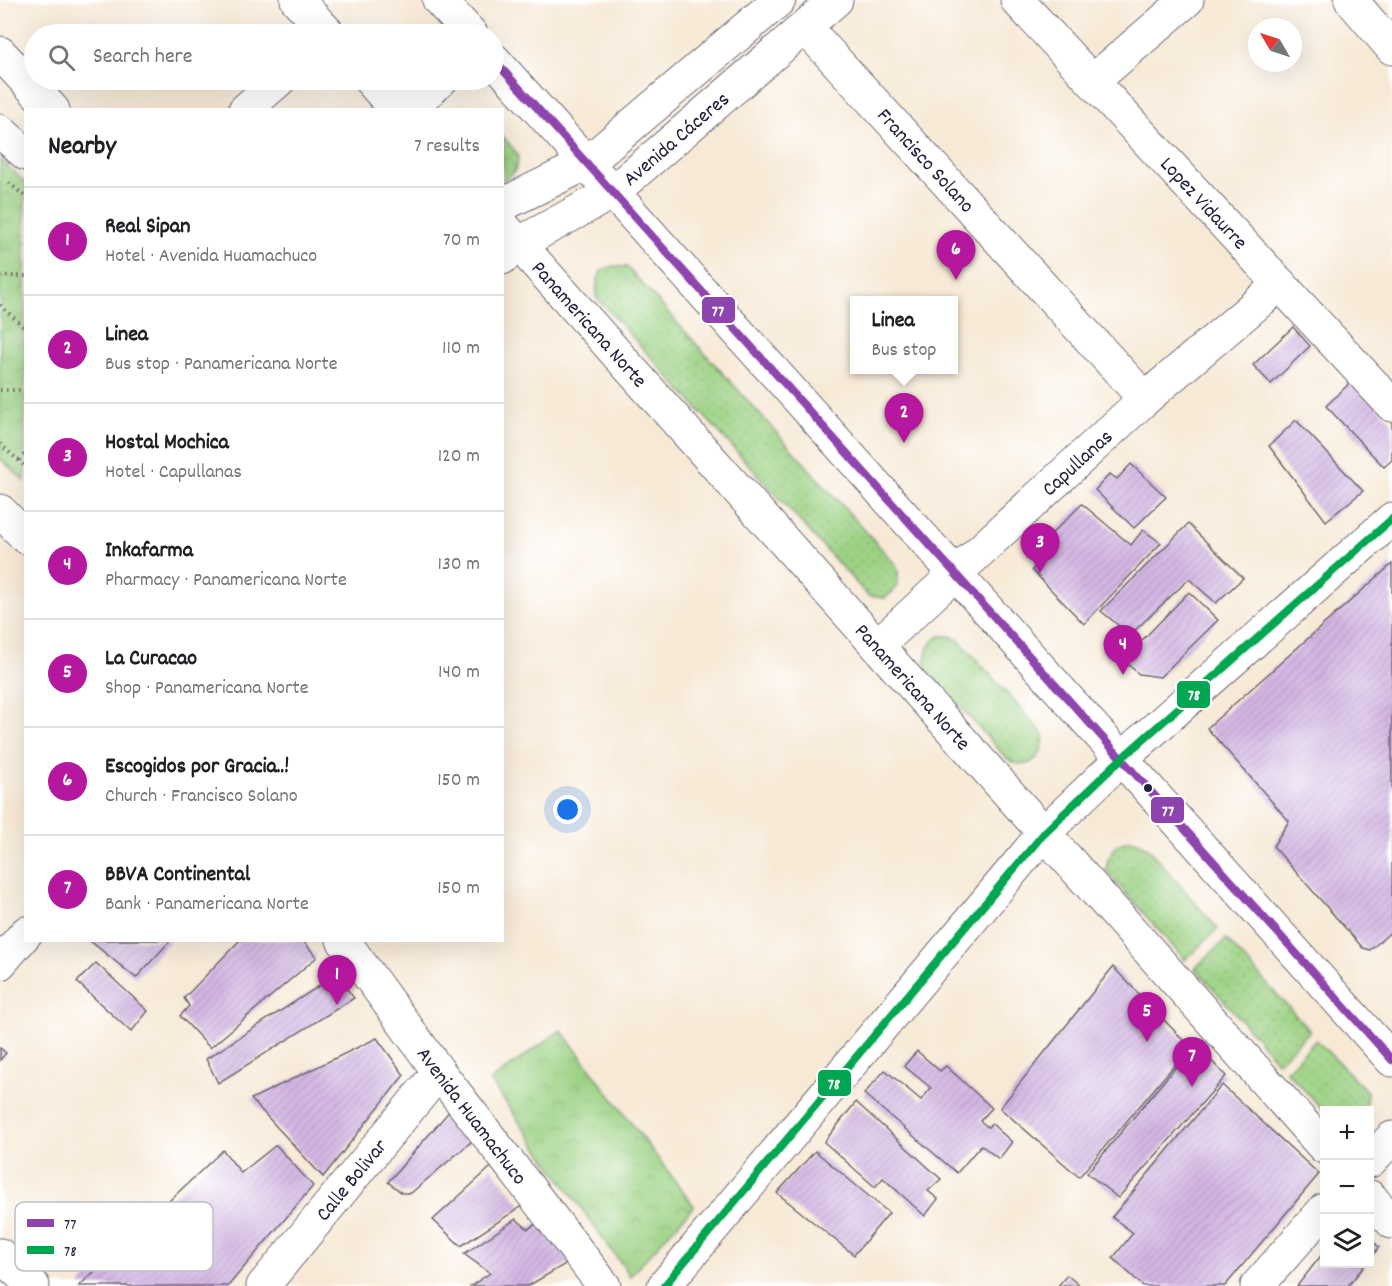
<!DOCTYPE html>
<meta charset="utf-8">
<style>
:root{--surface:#fff;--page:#f2f2f2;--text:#202124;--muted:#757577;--line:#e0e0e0;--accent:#b5179e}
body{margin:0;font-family:Dekko,sans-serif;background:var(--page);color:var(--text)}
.controls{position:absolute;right:18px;bottom:18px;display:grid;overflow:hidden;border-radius:0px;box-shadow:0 6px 24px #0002}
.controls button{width:54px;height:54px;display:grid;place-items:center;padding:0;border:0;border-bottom:2px solid var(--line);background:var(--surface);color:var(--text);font:30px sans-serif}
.compass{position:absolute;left:1248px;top:18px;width:54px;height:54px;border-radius:50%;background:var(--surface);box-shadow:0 6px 24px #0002;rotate:309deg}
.you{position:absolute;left:568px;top:810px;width:21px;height:21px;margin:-15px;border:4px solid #fff;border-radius:50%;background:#1a73e8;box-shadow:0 0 0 9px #1a73e833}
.badge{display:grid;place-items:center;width:39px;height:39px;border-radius:50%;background:var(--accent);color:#fff;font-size:20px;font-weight:700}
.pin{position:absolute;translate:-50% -50px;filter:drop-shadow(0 2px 3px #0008)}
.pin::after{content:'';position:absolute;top:32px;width:21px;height:18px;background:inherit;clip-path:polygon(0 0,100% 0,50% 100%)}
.popup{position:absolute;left:850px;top:296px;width:108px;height:78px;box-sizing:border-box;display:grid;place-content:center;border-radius:0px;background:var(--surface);filter:drop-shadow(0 2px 4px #0005);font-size:20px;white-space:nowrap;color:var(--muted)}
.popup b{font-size:22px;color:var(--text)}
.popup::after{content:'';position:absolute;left:50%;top:100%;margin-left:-12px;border:12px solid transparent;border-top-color:var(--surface)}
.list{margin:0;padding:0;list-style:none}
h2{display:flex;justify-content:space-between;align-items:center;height:78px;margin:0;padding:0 24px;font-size:26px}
h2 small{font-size:20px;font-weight:400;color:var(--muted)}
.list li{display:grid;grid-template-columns:39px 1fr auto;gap:18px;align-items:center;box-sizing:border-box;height:108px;padding:0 24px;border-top:2px solid var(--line)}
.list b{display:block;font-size:22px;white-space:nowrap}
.list p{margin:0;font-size:20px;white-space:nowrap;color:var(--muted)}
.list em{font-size:20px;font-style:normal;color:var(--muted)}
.icon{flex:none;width:33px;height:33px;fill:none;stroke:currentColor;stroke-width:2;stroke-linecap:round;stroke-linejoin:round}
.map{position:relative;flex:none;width:1392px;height:1286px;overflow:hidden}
.search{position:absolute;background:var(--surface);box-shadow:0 6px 24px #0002;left:24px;top:24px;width:480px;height:66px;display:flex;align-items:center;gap:15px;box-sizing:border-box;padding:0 21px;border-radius:33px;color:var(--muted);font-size:22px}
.panel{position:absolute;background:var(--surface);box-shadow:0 6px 24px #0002;left:24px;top:108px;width:480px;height:834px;border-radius:0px}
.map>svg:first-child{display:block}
</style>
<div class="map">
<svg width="1392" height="1286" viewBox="0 0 1392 1286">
<defs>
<pattern id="grass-dots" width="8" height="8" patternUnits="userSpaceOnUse" patternTransform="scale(1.5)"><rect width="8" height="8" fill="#9dd284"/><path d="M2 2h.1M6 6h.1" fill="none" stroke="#87b473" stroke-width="1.8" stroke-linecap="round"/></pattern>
<pattern id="park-crowns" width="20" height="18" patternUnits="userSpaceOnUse" patternTransform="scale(1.5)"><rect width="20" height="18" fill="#9dd284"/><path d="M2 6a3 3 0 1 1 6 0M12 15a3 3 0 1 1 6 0" fill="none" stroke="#87b473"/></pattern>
<pattern id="building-hatch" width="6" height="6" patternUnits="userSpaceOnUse" patternTransform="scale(1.5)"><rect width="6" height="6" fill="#d3b6e3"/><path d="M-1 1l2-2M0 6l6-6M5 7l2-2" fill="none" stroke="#b59cc4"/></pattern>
</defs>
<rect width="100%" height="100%" fill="#fff"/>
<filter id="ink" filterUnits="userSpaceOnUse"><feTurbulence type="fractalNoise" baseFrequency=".0167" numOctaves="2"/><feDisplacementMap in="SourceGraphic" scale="12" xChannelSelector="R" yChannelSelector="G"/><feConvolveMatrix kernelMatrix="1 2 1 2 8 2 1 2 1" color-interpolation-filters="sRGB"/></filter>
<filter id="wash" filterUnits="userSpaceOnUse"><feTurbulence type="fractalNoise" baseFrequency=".008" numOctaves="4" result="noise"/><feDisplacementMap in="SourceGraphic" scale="24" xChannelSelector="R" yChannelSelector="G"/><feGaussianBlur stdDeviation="1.35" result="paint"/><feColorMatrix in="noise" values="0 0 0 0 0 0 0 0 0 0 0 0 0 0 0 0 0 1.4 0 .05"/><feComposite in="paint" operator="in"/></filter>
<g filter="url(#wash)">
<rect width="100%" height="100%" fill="#f7e9d5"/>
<!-- grass -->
<g fill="url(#grass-dots)" stroke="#607a60" stroke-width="1.5">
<path d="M503 136 518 155C518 166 514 176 503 180Z"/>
<path d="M613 266 627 267 897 566C900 584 899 587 885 598L868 596 596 297 597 282 601 271Z"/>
<path d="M939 636H951L959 640 1044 735C1043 759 1028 773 1006 758L926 669C924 653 926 646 939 636Z"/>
<path d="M1130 840 1138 842 1147 847 1218 929 1185 960 1106 871 1108 859 1116 845Z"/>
<path d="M1226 939 1310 1031 1278 1062 1195 968Z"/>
<path d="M1316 1040 1367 1091 1366 1104 1362 1110 1324 1111 1286 1071Z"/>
</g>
<!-- park -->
<g fill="url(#park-crowns)" stroke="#607a60" stroke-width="1.5">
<path d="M0 159 25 182V481L0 459Z"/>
<path d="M561 1030 694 1206 630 1276 490 1081Z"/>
</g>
<g id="blocks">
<!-- building -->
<g fill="url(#building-hatch)">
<path d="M1293 327 1310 346 1271 384 1253 365Z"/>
<path d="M1353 380 1392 422V460L1384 467 1326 406Z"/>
<path d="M1296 420 1363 491 1326 521 1269 446Z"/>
<path d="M1131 464 1166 497 1134 528 1095 490 1110 474 1117 479Z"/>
<path d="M1082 504 1131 545 1143 530 1161 543 1084 624 1032 570 1050 549 1044 541Z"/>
<path d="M1188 524 1243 578 1216 603 1189 579 1130 635 1101 611Z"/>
<path d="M1392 564V931L1370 950 1363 948 1273 846 1289 821 1207 728Z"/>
<path d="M1189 592 1218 620 1160 677 1139 674 1123 660Z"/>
<path d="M89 940H171L136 978Z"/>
<path d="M240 940H302L317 957 210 1048 180 1016 189 1006 184 998Z"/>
<path d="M96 963 148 1011 131 1032 77 982Z"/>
<path d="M1113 967 1190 1047 1079 1177 1000 1108Z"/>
<path d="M336 975 354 998 218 1083 206 1059Z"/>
<path d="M377 1038 404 1075 323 1177 251 1099Z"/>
<path d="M1195 1044 1226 1076 1118 1198 1087 1173Z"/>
<path d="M0 1048 6 1053 0 1060Z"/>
<path d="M917 1051 940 1071 946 1066 992 1108 980 1121 988 1127 992 1124 1012 1142 999 1159 981 1145 957 1173 864 1094 885 1070 921 1100 931 1088 904 1066Z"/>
<path d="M1222 1085 1319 1174 1225 1286H1143L1113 1258 1133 1233 1112 1217Z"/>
<path d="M856 1102 941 1179 928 1191 938 1199 925 1216 883 1178 875 1187 824 1142Z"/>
<path d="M452 1108 478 1136 411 1193H402L388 1182Z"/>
<path d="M276 1145 313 1186 228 1286H79L223 1150 241 1173Z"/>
<path d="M815 1151 889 1213 854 1255 777 1193Z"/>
<path d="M491 1167 522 1206 461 1246 433 1220Z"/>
<path d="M516 1219 528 1229 539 1222 579 1256 528 1286H471L490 1273 464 1254Z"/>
<path d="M1370 1239 1379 1247 1370 1259Z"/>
<path d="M1324 1252V1264H1366L1348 1286H1297Z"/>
<path d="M1067 1275 1080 1286H1058Z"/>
</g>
</g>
</g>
<g filter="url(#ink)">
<use href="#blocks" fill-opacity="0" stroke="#6d6871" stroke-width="1.5"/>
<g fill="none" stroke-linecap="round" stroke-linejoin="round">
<!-- minor casing -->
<g stroke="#6d6871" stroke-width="35">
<g id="minor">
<path id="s1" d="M1017 0 1392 405"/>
<path d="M1351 0 1392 48"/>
<path id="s2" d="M805 27 1145 399"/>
<path d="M0 53 53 110"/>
<path d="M1093 81 1187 0"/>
<path d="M245 110 279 80"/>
<path d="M0 131 26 154"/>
<path d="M502 205 587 163 779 0"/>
<path id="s3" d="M502 258 520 243 613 192 836 0"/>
<path id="s4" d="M878 645 1145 399 1280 284"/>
<path d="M0 963 26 933"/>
<path d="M1370 1161 1392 1138"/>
<path d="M0 1255 33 1286"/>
<path id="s5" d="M263 1286 439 1072"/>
<path d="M664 1286 1045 832 1122 758 1392 519"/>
<path d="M1257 1286 1324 1210"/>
</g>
</g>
<!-- major casing -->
<g stroke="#6d6871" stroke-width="35">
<g id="major">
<path d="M0 511 26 537"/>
<path id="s6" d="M343 940 439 1072 604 1286"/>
</g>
</g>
<!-- highway casing -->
<g stroke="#6d6871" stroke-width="35">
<g id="highway">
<path d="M297 0 329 34"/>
<path d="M439 0 471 34"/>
<path d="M494 60 1392 1060"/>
<path d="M370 80 397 110"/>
<path d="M407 110 441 80"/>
<path id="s7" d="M502 225 1324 1147"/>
<path d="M1370 1197 1392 1222"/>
</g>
</g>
<!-- path -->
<g stroke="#6d6871" stroke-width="4" stroke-dasharray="1.5 4.5" stroke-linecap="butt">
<path d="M9 183 26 197"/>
<path d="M0 276H26"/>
<path d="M0 305 26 329"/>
<path d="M0 390H26"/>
<path d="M0 444 26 467"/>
<path d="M19 460 26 453"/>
</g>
<!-- minor -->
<use href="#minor" stroke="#fff" stroke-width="33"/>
<!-- major -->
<use href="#major" stroke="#fff" stroke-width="33"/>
<!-- highway -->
<use href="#highway" stroke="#fff" stroke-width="33"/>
<!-- bus-1 casing -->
<g stroke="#fff" stroke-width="12">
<path id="bus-1" d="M494 60 1392 1060"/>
</g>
<!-- bus-2 casing -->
<g stroke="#fff" stroke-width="12">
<path id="bus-2" d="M664 1286 1045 832 1122 758 1392 519"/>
</g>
<!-- bus-1 -->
<use href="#bus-1" stroke="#8e44ad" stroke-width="8"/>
<!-- bus-2 -->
<use href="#bus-2" stroke="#00a651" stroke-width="8"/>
</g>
</g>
<!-- markers -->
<circle fill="#22223b" stroke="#fff" stroke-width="2" cx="1148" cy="788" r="5"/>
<g text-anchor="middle" stroke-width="4.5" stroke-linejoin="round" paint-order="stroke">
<!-- street labels -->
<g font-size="21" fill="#22223b" stroke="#fff">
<text dy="7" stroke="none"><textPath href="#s3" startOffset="212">Avenida Cáceres</textPath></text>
<text dy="7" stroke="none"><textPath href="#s2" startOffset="180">Francisco Solano</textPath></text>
<text dy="7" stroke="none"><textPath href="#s1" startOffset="276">Lopez Vidaurre</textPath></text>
<text dy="7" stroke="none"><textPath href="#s7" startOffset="132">Panamericana Norte</textPath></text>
<text dy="7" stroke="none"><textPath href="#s4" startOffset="270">Capullanas</textPath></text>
<text dy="7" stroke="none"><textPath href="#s7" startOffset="618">Panamericana Norte</textPath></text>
<text dy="7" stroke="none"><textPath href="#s6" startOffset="218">Avenida Huamachuco</textPath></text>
<text dy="7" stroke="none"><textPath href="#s5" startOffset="138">Calle Bolivar</textPath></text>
</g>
</g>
<!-- legend -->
<rect x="15" y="1202" width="198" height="69" rx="9" fill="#fff" stroke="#bdbdc4" stroke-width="1.5"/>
<rect x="27" y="1219" width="27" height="8" fill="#8e44ad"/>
<rect x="27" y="1246" width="27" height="8" fill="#00a651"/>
<g font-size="16" fill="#22223b">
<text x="64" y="1229">77</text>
<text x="64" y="1256">78</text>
</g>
<g stroke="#fff" stroke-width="2">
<rect x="701" y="296" width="35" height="28" rx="6" fill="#8e44ad"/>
<rect x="1176" y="680" width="35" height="29" rx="6" fill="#00a651"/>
<rect x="1150" y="796" width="35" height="28" rx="6" fill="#8e44ad"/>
<rect x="817" y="1069" width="35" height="28" rx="6" fill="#00a651"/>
</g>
<g font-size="16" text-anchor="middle" font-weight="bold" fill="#fff">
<text x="718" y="316">77</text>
<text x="1194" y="700">78</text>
<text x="1168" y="816">77</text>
<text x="834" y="1089">78</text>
</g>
</svg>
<div class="controls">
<button>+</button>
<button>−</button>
<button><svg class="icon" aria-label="layers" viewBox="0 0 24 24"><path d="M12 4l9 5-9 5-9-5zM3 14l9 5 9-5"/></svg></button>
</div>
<svg class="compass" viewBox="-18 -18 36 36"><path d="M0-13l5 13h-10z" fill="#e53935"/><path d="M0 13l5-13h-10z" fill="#757577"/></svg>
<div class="you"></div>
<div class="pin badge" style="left:337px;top:1005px">1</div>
<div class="pin badge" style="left:904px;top:443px">2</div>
<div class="popup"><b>Linea</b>Bus stop</div>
<div class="pin badge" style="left:1040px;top:573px">3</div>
<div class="pin badge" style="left:1123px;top:675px">4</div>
<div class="pin badge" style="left:1147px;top:1042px">5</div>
<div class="pin badge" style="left:956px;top:280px">6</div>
<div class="pin badge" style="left:1192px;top:1087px">7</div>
<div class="search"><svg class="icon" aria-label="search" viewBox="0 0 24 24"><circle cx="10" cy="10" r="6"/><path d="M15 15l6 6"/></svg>Search here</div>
<section class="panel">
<h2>Nearby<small>7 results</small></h2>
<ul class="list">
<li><span class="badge">1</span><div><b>Real Sipan</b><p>Hotel · Avenida Huamachuco</p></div><em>70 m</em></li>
<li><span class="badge">2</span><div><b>Linea</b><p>Bus stop · Panamericana Norte</p></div><em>110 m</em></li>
<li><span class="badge">3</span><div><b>Hostal Mochica</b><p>Hotel · Capullanas</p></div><em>120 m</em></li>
<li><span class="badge">4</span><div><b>Inkafarma</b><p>Pharmacy · Panamericana Norte</p></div><em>130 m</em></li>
<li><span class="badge">5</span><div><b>La Curacao</b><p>Shop · Panamericana Norte</p></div><em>140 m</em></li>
<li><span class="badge">6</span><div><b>Escogidos por Gracia..!</b><p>Church · Francisco Solano</p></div><em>150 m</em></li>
<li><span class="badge">7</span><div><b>BBVA Continental</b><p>Bank · Panamericana Norte</p></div><em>150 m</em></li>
</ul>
</section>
</div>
